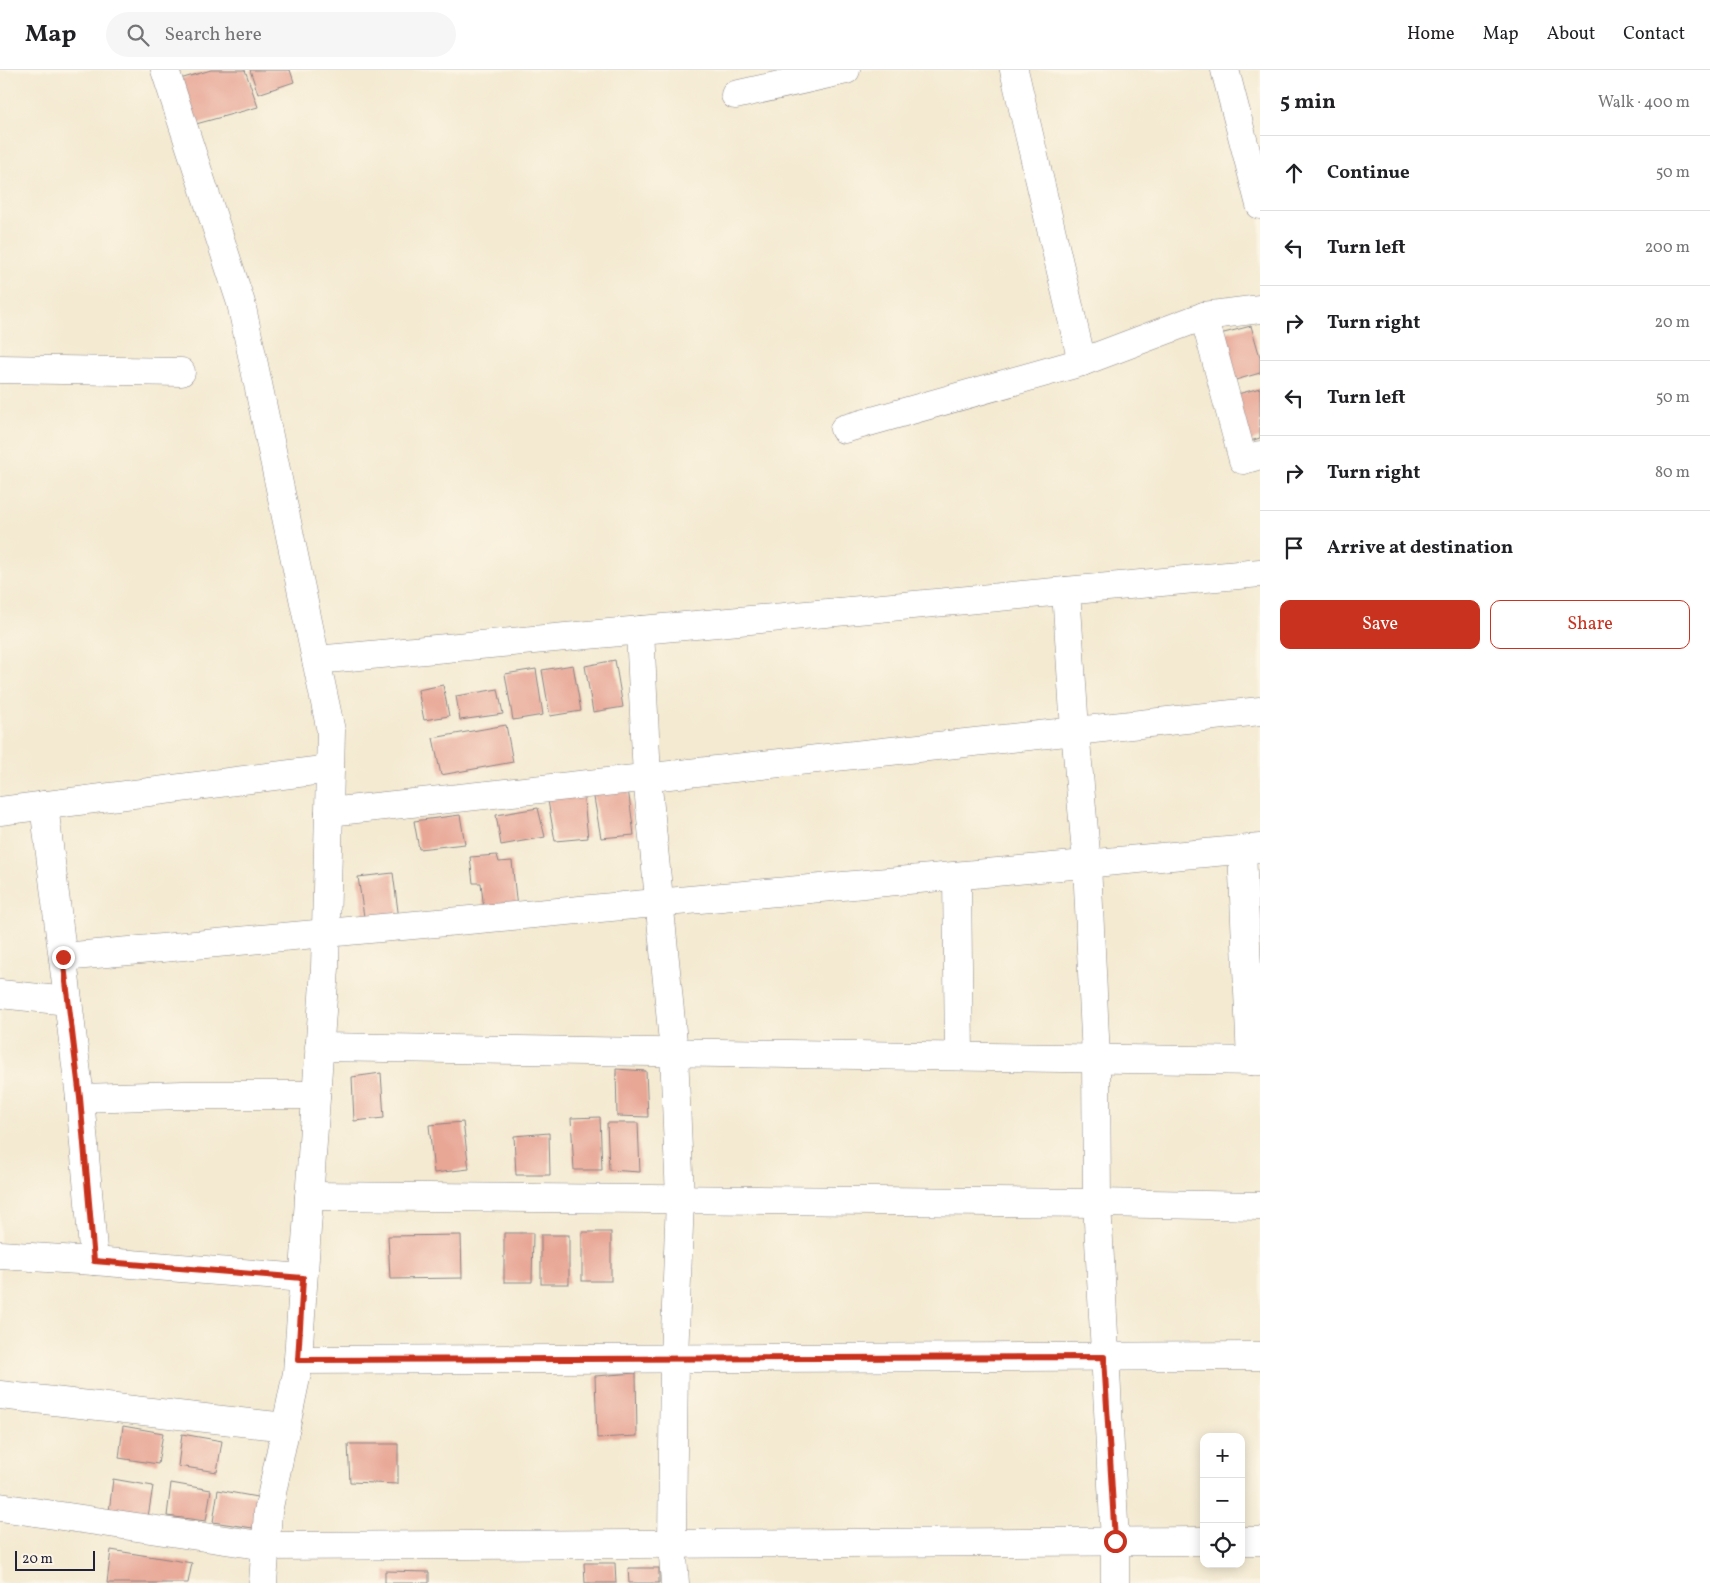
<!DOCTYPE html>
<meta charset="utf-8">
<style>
:root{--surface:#fff;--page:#f6f6f6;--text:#202124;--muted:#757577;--line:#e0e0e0;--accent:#c8321e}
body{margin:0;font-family:Vollkorn,serif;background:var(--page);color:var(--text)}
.controls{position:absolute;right:15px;bottom:15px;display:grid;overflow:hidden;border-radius:10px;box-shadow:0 2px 12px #0003}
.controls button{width:45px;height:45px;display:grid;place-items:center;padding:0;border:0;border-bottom:1px solid var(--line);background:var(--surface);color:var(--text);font:25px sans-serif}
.scale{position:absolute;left:15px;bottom:12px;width:80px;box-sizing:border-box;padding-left:5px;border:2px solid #22223b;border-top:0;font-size:14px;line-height:18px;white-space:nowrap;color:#22223b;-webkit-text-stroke:4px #fcf5e5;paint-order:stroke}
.stop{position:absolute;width:15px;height:15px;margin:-11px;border:4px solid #c8321e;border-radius:50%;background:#fff}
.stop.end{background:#c8321e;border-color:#fff;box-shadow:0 1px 5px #0008}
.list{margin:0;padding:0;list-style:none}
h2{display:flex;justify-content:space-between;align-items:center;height:65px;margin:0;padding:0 20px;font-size:21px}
h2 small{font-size:16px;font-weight:400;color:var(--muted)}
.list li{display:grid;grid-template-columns:32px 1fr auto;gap:15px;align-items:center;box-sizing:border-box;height:75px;padding:0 20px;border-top:1px solid var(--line)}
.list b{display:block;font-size:19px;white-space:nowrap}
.list em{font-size:16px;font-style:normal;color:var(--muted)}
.actions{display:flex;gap:10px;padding:15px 20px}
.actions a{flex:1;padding:11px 0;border:1px solid var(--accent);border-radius:10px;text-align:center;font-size:18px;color:var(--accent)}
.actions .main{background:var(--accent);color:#fff}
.icon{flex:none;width:28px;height:28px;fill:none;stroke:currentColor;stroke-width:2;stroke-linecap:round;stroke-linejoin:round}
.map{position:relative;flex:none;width:1260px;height:1513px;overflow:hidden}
header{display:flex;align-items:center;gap:30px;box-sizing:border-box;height:70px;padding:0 25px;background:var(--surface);border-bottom:1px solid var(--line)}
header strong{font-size:24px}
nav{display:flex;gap:28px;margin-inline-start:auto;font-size:18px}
.search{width:350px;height:45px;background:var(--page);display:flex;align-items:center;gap:12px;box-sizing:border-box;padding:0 18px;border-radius:28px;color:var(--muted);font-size:19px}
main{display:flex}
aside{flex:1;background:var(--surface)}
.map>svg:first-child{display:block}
</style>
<header>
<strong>Map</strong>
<div class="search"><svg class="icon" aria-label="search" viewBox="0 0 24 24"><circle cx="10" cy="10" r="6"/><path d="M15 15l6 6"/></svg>Search here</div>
<nav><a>Home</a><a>Map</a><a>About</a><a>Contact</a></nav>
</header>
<main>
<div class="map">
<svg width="1260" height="1513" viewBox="0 0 1260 1513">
<rect width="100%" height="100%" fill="#fcf5e5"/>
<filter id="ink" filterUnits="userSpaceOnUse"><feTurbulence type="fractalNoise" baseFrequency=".02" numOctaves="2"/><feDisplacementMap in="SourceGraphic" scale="10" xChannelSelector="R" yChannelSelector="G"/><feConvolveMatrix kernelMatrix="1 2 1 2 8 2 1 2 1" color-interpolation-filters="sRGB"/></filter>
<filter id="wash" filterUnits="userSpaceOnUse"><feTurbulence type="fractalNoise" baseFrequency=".0096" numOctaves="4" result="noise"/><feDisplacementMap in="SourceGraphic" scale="20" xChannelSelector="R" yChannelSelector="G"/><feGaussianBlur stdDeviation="1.12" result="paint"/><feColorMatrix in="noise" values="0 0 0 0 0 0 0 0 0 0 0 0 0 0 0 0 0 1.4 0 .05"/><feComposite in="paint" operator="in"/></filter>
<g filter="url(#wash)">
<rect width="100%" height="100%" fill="#f4ead2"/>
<g id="blocks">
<!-- building -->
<g fill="#e8a695">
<path d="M211 0H245L258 37 196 54 180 9Z"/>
<path d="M250 0H290L294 12 258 24Z"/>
<path d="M1251 256 1260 287V303L1232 311 1220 264Z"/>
<path d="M1260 318V368L1247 372 1234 325Z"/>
<path d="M615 590 623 637 593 642 585 596Z"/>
<path d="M573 595 581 641 550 646 542 600Z"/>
<path d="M536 599 543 645 513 650 505 604Z"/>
<path d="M443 615 449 646 424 650 418 620Z"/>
<path d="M498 619 503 644 460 650 456 626Z"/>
<path d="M506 655 513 692 441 705 433 668Z"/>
<path d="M628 718 634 765 601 768 593 722Z"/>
<path d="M583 721 588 768 555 771 547 725Z"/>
<path d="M538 738 545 767 501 775 496 745Z"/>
<path d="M460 745 465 774 419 779 414 751Z"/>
<path d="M497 785 499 792 512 791 517 838 484 840 481 813H473L470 787Z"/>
<path d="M393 803 399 849 365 853 358 807Z"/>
<path d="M616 999 646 1001 648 1047 617 1046Z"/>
<path d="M381 1003 384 1048 354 1051 352 1007Z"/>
<path d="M600 1047 602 1100H574L571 1048Z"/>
<path d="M463 1052 469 1099 434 1103 429 1055Z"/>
<path d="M607 1053H638L640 1102 609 1100Z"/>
<path d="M549 1063 550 1105H516L514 1066Z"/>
<rect x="582" y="1162" width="29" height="49"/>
<path d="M504 1163H533L532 1212H504Z"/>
<path d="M461 1165 462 1208 390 1209 388 1166Z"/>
<rect x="541" y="1165" width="28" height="49"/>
<path d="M636 1303 637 1366 597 1368 595 1306Z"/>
<path d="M123 1356 163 1363 158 1394 119 1388Z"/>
<path d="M182 1364 222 1371 217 1402 178 1396Z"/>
<path d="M348 1374H398V1414L350 1412Z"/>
<path d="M113 1409 153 1416 148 1447 109 1442Z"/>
<path d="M171 1413 211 1420 206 1451 167 1446Z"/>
<path d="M218 1420 257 1427 253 1458 213 1452Z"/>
<path d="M111 1480 192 1493 188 1513H107Z"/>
<path d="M584 1493H615L616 1513H585Z"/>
<path d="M628 1498H659V1513H629Z"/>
<path d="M385 1501 429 1502V1513H385Z"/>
</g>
</g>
</g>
<g filter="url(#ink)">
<use href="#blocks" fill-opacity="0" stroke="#8b8686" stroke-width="1"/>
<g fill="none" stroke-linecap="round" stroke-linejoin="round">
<!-- minor casing -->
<g stroke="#8b8686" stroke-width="29">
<g id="minor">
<path d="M165 0 241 233 331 661 325 898 297 1303 268 1442 263 1513"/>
<path d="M1014 0 1082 292"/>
<path d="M1225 0 1260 135"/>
<path d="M735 25 846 0"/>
<path d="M1204 246 1243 390 1260 385"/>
<path d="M0 299 181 302"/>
<path d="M844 359 1082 292 1204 246 1260 239"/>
<path d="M1066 521 1075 660 1087 794 1096 988 1097 1133 1115 1471V1513"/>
<path d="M640 560 647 707 674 982 680 1129 674 1289 672 1473 675 1513"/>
<path d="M316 590 1260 503"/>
<path d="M44 735 80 1028 94 1191"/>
<path d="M0 741 330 699"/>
<path d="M329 742 1260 641"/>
<path d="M1242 780 1251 991"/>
<path d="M957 806 959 986"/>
<path d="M63 887 1260 778"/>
<path d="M0 924 68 931"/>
<path d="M319 977 1260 991"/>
<path d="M80 1028 183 1025H316"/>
<path d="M309 1126 1097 1133 1260 1136"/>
<path d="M0 1185 94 1191 303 1208"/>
<path d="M298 1290 1260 1286"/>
<path d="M0 1325 286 1357"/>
<path d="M0 1437 266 1476 1204 1471"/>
<path d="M1241 1471H1260"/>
</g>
</g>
<!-- minor -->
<use href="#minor" stroke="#fff" stroke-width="28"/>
</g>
</g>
<g fill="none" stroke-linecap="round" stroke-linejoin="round" filter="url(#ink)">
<!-- route -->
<path stroke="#c8321e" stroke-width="6" d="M63 887 80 1028 94 1191 303 1208 298 1290 1104 1287 1115 1471"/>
</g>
</svg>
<div class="controls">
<button>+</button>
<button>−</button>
<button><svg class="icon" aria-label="locate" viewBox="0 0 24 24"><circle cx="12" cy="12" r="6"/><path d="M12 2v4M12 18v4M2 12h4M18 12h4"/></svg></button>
</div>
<div class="scale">20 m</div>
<div class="stop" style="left:1115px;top:1471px"></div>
<div class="stop end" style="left:63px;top:887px"></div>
</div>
<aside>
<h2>5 min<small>Walk · 400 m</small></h2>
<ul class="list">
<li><svg class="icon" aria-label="ahead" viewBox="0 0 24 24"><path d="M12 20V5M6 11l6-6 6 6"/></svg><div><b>Continue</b></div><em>50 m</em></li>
<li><svg class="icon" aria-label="left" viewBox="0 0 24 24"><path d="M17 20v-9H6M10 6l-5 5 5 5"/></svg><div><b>Turn left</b></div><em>200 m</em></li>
<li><svg class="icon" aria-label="right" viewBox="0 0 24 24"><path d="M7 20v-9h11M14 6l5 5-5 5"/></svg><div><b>Turn right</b></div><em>20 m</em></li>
<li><svg class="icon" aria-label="left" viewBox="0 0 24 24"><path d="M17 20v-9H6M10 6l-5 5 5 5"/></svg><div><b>Turn left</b></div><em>50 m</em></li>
<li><svg class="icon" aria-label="right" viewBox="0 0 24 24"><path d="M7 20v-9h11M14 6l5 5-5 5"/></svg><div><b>Turn right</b></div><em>80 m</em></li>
<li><svg class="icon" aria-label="arrive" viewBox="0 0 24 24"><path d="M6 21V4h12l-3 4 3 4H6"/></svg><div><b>Arrive at destination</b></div></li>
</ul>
<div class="actions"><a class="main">Save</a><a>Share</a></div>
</aside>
</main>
